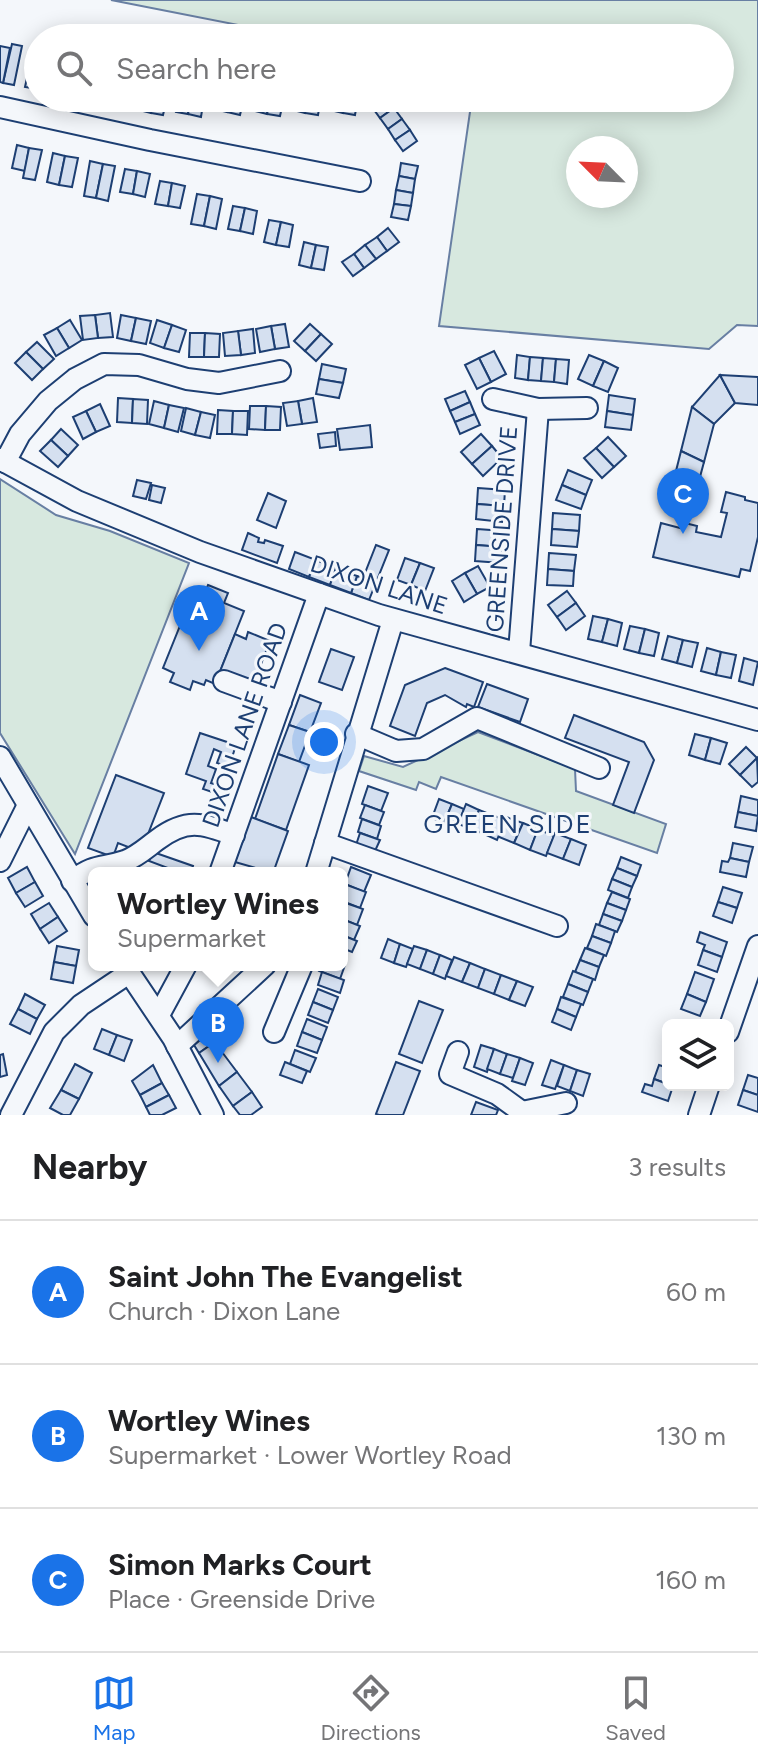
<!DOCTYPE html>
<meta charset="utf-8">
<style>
:root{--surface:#fff;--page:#f2f2f2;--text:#202124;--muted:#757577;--line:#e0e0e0;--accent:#1a73e8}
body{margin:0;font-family:Figtree,sans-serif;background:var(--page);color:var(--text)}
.controls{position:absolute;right:24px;bottom:24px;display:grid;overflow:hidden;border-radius:12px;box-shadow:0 4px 20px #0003}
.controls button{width:72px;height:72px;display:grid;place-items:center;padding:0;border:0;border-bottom:2px solid var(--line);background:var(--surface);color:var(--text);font:40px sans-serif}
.compass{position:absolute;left:566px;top:136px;width:72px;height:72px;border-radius:50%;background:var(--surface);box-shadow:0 4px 20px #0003;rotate:294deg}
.you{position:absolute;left:324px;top:742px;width:28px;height:28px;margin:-20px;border:6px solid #fff;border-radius:50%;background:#1a73e8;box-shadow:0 0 0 12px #1a73e833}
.badge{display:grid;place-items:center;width:52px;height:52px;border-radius:50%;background:var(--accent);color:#fff;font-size:26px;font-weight:700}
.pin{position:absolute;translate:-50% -66px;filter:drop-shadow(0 2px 4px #0008)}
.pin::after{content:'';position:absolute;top:42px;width:28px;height:24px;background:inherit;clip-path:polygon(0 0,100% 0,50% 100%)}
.popup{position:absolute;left:88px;top:867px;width:260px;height:104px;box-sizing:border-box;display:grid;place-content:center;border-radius:12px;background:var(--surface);filter:drop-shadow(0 2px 6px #0005);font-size:26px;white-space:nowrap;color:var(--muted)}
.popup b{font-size:30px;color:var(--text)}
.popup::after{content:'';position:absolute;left:50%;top:100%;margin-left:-16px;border:16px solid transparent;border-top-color:var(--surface)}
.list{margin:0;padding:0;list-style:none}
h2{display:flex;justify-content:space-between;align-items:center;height:104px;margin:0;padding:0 32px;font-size:34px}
h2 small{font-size:26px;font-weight:400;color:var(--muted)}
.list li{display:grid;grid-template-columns:52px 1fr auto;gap:24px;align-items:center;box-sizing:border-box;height:144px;padding:0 32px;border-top:2px solid var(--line)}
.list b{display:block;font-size:30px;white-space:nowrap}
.list p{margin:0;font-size:26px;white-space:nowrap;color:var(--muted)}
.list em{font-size:26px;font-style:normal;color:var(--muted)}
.icon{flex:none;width:44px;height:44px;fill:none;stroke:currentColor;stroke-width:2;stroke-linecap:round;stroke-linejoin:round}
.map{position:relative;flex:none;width:758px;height:1115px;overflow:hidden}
.search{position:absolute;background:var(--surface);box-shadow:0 4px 20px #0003;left:24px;right:24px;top:24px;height:88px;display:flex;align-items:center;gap:20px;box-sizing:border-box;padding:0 28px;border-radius:44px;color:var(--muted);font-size:30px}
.sheet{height:536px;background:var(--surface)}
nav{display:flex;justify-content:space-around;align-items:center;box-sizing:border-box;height:112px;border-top:2px solid var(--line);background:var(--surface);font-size:22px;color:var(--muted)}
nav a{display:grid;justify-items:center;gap:4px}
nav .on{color:var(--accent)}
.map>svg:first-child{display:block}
</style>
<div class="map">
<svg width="758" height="1115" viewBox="0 0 758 1115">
<rect width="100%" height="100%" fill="#f4f7fb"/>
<!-- green -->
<g fill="#d7e8df" stroke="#687fa3" stroke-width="2" fill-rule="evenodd">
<path d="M111 0H758V326L737 325 709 349 439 326 472 98H720V38H305ZM626 148V196H578V148Z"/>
<path d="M0 479 56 515 110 531 189 563 75 854 0 733Z"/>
<path d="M478 732 575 769 576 791 666 824 657 853 441 777 436 789 419 782 416 790 359 771 364 756 403 767Z"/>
</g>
<!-- building -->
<g fill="#d5e0f0" stroke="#1d3f73" stroke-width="2">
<path d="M12 44 22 46 14 85 3 83Z"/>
<path d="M0 46 10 48 3 83 0 82Z"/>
<path d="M30 64 38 66V89L25 87Z"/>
<path d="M114 98H127L125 108 113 106Z"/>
<path d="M141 98H154L151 113 139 110Z"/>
<path d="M154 98H167L163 115 151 113Z"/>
<path d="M179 98H191L188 114 176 112Z"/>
<path d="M191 98H204L201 117 188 114Z"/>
<path d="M217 98H230L227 112 214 109Z"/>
<path d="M230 98H244L240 115 227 112Z"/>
<path d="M258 98H271L267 114 255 111Z"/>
<path d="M271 98H284L280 116 267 114Z"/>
<path d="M295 98H308L305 113 293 110Z"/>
<path d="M308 98H321L318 115 305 113Z"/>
<path d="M333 98H346L343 113 330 110Z"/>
<path d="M346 98H358L355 115 343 113Z"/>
<path d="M387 98 394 108 380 118 372 107Z"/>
<path d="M394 108 402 119 388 129 380 118Z"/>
<path d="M402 119 410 130 395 140 388 129Z"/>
<path d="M410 130 417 141 403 151 395 140Z"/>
<path d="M17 145 29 148 25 171 12 168Z"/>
<path d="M29 148 42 150 35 180 23 178Z"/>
<path d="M53 153 65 156 59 185 47 182Z"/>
<path d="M65 156 78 158 72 187 59 185Z"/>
<path d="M90 161 103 164 96 198 84 196Z"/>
<path d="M401 163 418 166 415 179 399 176Z"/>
<path d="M103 164 115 166 108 201 96 198Z"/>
<path d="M125 169 137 171 133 194 120 192Z"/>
<path d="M137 171 150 174 145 197 133 194Z"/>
<path d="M399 176 415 179 413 193 396 190Z"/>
<path d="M160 181 172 183 168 206 155 204Z"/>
<path d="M172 183 185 186 180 208 168 206Z"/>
<path d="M396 190 413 193 411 206 394 204Z"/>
<path d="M197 194 210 196 204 226 191 224Z"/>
<path d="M210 196 222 199 216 229 204 226Z"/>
<path d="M394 204 411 206 408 220 391 217Z"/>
<path d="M233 206 245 208 240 231 228 229Z"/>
<path d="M245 208 257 211 253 234 240 231Z"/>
<path d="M269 220 281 222 276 245 264 242Z"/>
<path d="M281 222 293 225 289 247 276 245Z"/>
<path d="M388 228 399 242 387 251 377 237Z"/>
<path d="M377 237 387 251 376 259 365 245Z"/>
<path d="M304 242 316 245 311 268 299 265Z"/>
<path d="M316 245 328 247 324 270 311 268Z"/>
<path d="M365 245 376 259 364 268 354 254Z"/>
<path d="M354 254 364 268 353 276 342 262Z"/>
<path d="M110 313 113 337 98 338 95 315Z"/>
<path d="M95 315 98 338 83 340 80 316Z"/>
<path d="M121 315 136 318 131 341 117 338Z"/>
<path d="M136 318 151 321 146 344 131 341Z"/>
<path d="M70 320 82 340 69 348 57 328Z"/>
<path d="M157 320 172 325 164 348 150 343Z"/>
<path d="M285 324 289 347 275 349 271 326Z"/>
<path d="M310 324 321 334 305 351 294 341Z"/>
<path d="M172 325 186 330 179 352 164 348Z"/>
<path d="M271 326 275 349 260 352 256 329Z"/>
<path d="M57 328 69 348 56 356 44 335Z"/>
<path d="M253 329 255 353 241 355 238 331Z"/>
<path d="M238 331 241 355 225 356 223 333Z"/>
<path d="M190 333H205L204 357H189Z"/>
<path d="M205 333 220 334 219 357H204Z"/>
<path d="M321 334 332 344 316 361 305 351Z"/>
<path d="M37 342 54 359 43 369 26 352Z"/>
<path d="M494 351 506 374 491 382 479 358Z"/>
<path d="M26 352 43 369 32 380 15 363Z"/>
<path d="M517 355 530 357 528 380 515 378Z"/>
<path d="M589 355 604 361 593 386 578 379Z"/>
<path d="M530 357 543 358 541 381 528 380Z"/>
<path d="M479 358 491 382 477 389 465 365Z"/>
<path d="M543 358 556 359 554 382 541 381Z"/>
<path d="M556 359 569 360 567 384 554 382Z"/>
<path d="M604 361 618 368 608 392 593 386Z"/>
<path d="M322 364 346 369 343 383 319 379Z"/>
<path d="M720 375 735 403 714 424 692 407Z"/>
<path d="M720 375 758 377V405L735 403Z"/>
<path d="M319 379 343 383 339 398 316 394Z"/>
<path d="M465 391 470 402 450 411 445 399Z"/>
<path d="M609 395 635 399 633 415 607 411Z"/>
<path d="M118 398 133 399 132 423 117 422Z"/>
<path d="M313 398 317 422 302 424 298 401Z"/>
<path d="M133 399 148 400 147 424 132 423Z"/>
<path d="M154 401 169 405 164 428 149 424Z"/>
<path d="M298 401 302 424 287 426 283 403Z"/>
<path d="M470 402 475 414 455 422 450 411Z"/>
<path d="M100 404 110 426 96 432 86 411Z"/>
<path d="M169 405 184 408 178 432 164 428Z"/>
<path d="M250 406H266L265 430 249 429Z"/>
<path d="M266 406 281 407 280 430H265Z"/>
<path d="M692 407 714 424 704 462 681 451Z"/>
<path d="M186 408 201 412 195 435 181 431Z"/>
<path d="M218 410 233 411 232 434H217Z"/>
<path d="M86 411 96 432 83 439 73 417Z"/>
<path d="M233 411H248L247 435 232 434Z"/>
<path d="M607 411 633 415 631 430 605 427Z"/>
<path d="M201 412 215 415 210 438 195 435Z"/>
<path d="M475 414 480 425 460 434 455 422Z"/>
<path d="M370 425 372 447 340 450 337 429Z"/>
<path d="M61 429 78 445 68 456 51 440Z"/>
<path d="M335 432 336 446 320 448 318 434Z"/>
<path d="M481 434 492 446 472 464 461 452Z"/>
<path d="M608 437 626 456 614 467 596 448Z"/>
<path d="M51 440 68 456 58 467 40 451Z"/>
<path d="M492 446 502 458 483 476 472 464Z"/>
<path d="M596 448 614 467 602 478 584 458Z"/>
<path d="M681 451 704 462 694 499 670 495Z"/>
<path d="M568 470 592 480 586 495 562 485Z"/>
<path d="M137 480 151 483 146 499 133 496Z"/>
<path d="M152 485 165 488 161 503 149 500Z"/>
<path d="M562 485 586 495 581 509 556 500Z"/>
<path d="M478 488 505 490 504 506 477 504Z"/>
<path d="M726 492 745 497V500L758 503V537L750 571 741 569 739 577 653 557 661 523 680 528 681 522 697 526 696 532 721 537 727 513 721 512Z"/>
<path d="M268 493 286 501 276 528 257 520Z"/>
<path d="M477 504 504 506 502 522 476 519Z"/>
<path d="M553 513 580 515 579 531 552 529Z"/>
<path d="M477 529 504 531 503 547 476 545Z"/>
<path d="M552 529 579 531 577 547 551 545Z"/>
<path d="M248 533 259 538 258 542 264 543 265 540 283 546 277 563 242 550Z"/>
<path d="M376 545 389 550 369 600 351 593 357 576 363 578Z"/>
<path d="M476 545 503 547 501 563 475 561Z"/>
<path d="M295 552 316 560 309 577 289 569Z"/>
<path d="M549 553 576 555 574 571 548 569Z"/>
<path d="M405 558 420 563 411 585 397 580Z"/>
<path d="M316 560 336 568 330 585 309 577Z"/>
<path d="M420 563 434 568 425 591 411 585Z"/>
<path d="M478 566 490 587 477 594 465 573Z"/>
<path d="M336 568 357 576 351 593 330 585Z"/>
<path d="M548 569 574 571 573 586 547 585Z"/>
<path d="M465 573 477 594 464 602 452 581Z"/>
<path d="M208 585 228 593 224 603 244 611 215 684 206 680 204 685 193 681 190 690 170 682 174 673 163 668 194 591 204 595Z"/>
<path d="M567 591 576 603 557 617 548 605Z"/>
<path d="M576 603 585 616 566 630 557 617Z"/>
<path d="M593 616 608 619 602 642 588 639Z"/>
<path d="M608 619 622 623 617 646 602 642Z"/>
<path d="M630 626 645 629 639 653 624 649Z"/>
<path d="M645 629 659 633 654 656 639 653Z"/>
<path d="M248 632 270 641 252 687 219 674 235 634 246 639Z"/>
<path d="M668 636 683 640 677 663 662 659Z"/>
<path d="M683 640 698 643 692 667 677 663Z"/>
<path d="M707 648 721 652 716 675 701 671Z"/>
<path d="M331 649 354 657 342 690 319 682Z"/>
<path d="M721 652 736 655 731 678 716 675Z"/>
<path d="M744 658 758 662 753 685 739 681Z"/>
<path d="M445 668 483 682 474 707 467 704 466 707 445 695 427 703 415 736 390 726 405 685Z"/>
<path d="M487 684 528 699 520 722 478 707Z"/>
<path d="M300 695 321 703 310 732 289 725Z"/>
<path d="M574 715 644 742 654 760 634 813 613 805 629 762 565 738Z"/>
<path d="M289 725 310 732 299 762 278 754Z"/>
<path d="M200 733 236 745 229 767 217 763 221 752 214 749 208 766 216 769 211 783 221 786 218 794 203 789 206 781 186 774Z"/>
<path d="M695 734 711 738 705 760 689 755Z"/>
<path d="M711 738 727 743 720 764 705 760Z"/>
<path d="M746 747 757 758 740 775 729 764Z"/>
<path d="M278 754 309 765 286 830 255 819Z"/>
<path d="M757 758 758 782 752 787 740 775Z"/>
<path d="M116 775 164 793 141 852 118 843 113 857 88 848Z"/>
<path d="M368 786 388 793 381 811 362 804Z"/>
<path d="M741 796 758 800V816L738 812Z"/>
<path d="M439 799 452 804 444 823 432 818Z"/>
<path d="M452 804 464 809 457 828 444 823Z"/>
<path d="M466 804 479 810 472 829 458 824Z"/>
<path d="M365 805 384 812 379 825 360 818Z"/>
<path d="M479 810 492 815 484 834 472 829Z"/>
<path d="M738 812 758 816 756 831 735 827Z"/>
<path d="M492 815 505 820 497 840 484 834Z"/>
<path d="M251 817 288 831 273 873 235 862Z"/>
<path d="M506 817 523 823 514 843 499 837Z"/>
<path d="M362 819 381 826 377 839 358 832Z"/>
<path d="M523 823 538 829 530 850 514 843Z"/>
<path d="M538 829 554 836 546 856 530 850Z"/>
<path d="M360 833 380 840 375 851 356 845Z"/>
<path d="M555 833 571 839 563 859 547 853Z"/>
<path d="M571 839 586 845 579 865 563 859Z"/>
<path d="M733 843 753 847 749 862 730 858Z"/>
<path d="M153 852 193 866 191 873H181L149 861Z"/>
<path d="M621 857 641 865 637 876 617 868Z"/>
<path d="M730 858 749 862 746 877 720 872 722 861 728 862Z"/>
<path d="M27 867 35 882 16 893 8 878Z"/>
<path d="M351 867 371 875 364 892 345 884Z"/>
<path d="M617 868 637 876 632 887 612 879Z"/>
<path d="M612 879 632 887 628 898 608 890Z"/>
<path d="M35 882 43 896 25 907 16 893Z"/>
<path d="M347 885 366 892 360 908 342 901Z"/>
<path d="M723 887 742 893 737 908 718 902Z"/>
<path d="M612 892 630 899 626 910 607 903Z"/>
<path d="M343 902 363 909 357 925 342 919Z"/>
<path d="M718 902 737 908 732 923 713 916Z"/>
<path d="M49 903 58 917 40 929 31 914Z"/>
<path d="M607 903 626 910 622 921 603 914Z"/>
<path d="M603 914 622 921 617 932 599 925Z"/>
<path d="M58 917 67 931 49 943 40 929Z"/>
<path d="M342 919 360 926 354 940 342 935Z"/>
<path d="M596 924 615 931 611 943 592 936Z"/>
<path d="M700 932 727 942 722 957 703 950 705 945 697 942Z"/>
<path d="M342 935 357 941 352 952 342 948Z"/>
<path d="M592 936 611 943 606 956 587 948Z"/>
<path d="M388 939 400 944 394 963 381 958Z"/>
<path d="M400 944 413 949 406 967 394 963Z"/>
<path d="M57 946 79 950 76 966 54 962Z"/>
<path d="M414 946 427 950 420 969 407 964Z"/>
<path d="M585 948 604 955 599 967 580 960Z"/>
<path d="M427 950 440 955 433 974 420 969Z"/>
<path d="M703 950 722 957 717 972 698 965Z"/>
<path d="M440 955 452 960 445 979 433 974Z"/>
<path d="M454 957 470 963 462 982 446 976Z"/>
<path d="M580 960 599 967 595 980 575 972Z"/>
<path d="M54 962 76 966 73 983 51 979Z"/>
<path d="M342 963 345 965 340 979 319 971 321 965Z"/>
<path d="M470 963 485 969 478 988 462 982Z"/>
<path d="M485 969 501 975 494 994 478 988Z"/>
<path d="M573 971 593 979 588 992 568 984Z"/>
<path d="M322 972 344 980 340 993 318 985Z"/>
<path d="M695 972 714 979 706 1002 687 994Z"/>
<path d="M501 975 517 981 509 1000 494 994Z"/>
<path d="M517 981 533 987 525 1006 509 1000Z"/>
<path d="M568 984 588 992 583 1005 563 997Z"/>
<path d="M318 989 338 997 333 1010 313 1002Z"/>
<path d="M25 994 45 1005 37 1019 18 1009Z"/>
<path d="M687 994 706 1002 700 1016 681 1009Z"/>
<path d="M561 997 581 1004 576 1017 557 1009Z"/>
<path d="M419 1001 443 1010 422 1063 399 1054Z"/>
<path d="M313 1002 333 1010 328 1023 308 1015Z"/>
<path d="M18 1009 37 1019 30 1034 10 1024Z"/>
<path d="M557 1009 576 1017 571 1030 552 1022Z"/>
<path d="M307 1019 327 1027 322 1040 302 1032Z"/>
<path d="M102 1029 117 1035 109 1055 94 1049Z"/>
<path d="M302 1032 322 1040 317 1053 297 1046Z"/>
<path d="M117 1035 132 1040 124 1061 109 1055Z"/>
<path d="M205 1036 212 1044 199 1053 194 1045Z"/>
<path d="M212 1044 219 1054 222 1052 237 1072 219 1086 199 1053Z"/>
<path d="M481 1045 494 1049 487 1072 474 1067Z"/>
<path d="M494 1049 507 1054 500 1074 487 1069Z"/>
<path d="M295 1050 316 1058 310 1072 290 1064Z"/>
<path d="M3 1054 7 1075 0 1077V1055Z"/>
<path d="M507 1054 520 1058 513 1078 500 1074Z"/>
<path d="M520 1058 533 1063 525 1085 512 1081Z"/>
<path d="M551 1060 564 1065 555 1089 542 1085Z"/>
<path d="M285 1062 307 1071 302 1083 280 1075Z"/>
<path d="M396 1062 420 1071 403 1115H379L376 1114Z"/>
<path d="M75 1064 92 1073 79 1099 61 1090Z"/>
<path d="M153 1065 162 1083 140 1095 132 1081Z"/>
<path d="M564 1065 577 1070 570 1091 557 1086Z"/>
<path d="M659 1065 668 1068V1084L654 1079Z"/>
<path d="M577 1070 590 1074 583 1096 570 1091Z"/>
<path d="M237 1072 252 1092 233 1106 219 1086Z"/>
<path d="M748 1075 758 1078V1095L743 1090Z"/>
<path d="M654 1079 673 1086 668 1101 642 1092 645 1084 652 1086Z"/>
<path d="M162 1083 169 1095 146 1107 140 1095Z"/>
<path d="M61 1090 79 1099 70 1115H63L50 1108Z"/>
<path d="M743 1090 758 1095V1112L738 1105Z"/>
<path d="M252 1092 262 1107 251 1115H240L233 1106Z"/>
<path d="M169 1095 176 1108 162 1115H150L146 1107Z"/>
<path d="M476 1102 498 1110 496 1115H471Z"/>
</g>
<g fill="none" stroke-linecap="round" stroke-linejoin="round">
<!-- minor casing -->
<g stroke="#1d3f73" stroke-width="24">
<g id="minor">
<path d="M0 107 150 140 360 181"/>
<path d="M493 399 538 409 587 408"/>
<path d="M0 459 77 501 200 552 379 615 758 720"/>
<path d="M5 462 20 434 48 401 75 379 104 364 139 365 187 379 219 383 280 371"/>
<path d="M519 652 538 409"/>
<path d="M224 681 281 702"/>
<path d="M356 734 396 751 423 749 477 718 599 768"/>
<path d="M0 757 94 916"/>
<path d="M325 843 557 926"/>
<path d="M0 861 28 805"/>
<path d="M220 873 319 594"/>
<path d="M316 873 393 620"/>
<path d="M72 881C96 863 101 869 125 861 138 856 146 848 157 840 186 818 202 823 234 835"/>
<path d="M124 965 173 1038 213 1115"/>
<path d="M159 1015 186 965"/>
<path d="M274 1032 302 965"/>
<path d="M728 1032 758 946"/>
<path d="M177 1046 265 965"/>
<path d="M458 1052 450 1074 497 1094 522 1112 521 1115"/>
<path d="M522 1112 566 1103"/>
<path d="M11 1115 54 1032 81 1005 129 973"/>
<path d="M699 1115 709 1085"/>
</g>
</g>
<!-- minor -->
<use href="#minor" stroke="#f4f7fb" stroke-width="20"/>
</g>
<g text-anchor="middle" stroke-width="6" stroke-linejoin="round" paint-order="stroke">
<!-- street labels -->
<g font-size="24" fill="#1d3f73" stroke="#f4f7fb">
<text transform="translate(502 529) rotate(-86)" y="8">GREENSIDE DRIVE</text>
<text transform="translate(379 585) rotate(18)" y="8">DIXON LANE</text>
<text transform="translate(245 725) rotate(-71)" y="8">DIXON LANE ROAD</text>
</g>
<!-- neighbourhood labels -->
<g font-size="26" letter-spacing="2" fill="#1d3f73" stroke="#f4f7fb">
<text x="508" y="833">GREEN SIDE</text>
</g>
</g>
</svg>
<div class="controls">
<button><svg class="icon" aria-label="layers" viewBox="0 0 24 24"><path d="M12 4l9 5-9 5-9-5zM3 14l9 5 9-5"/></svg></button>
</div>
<svg class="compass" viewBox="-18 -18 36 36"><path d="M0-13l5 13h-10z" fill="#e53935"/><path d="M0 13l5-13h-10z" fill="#757577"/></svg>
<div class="you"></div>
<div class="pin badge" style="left:199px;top:651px">A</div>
<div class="pin badge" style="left:218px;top:1063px">B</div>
<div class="popup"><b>Wortley Wines</b>Supermarket</div>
<div class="pin badge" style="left:683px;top:534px">C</div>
<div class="search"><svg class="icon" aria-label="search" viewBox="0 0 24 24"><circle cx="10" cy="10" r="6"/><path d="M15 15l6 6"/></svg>Search here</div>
</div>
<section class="sheet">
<h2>Nearby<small>3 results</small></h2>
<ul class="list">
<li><span class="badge">A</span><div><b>Saint John The Evangelist</b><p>Church · Dixon Lane</p></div><em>60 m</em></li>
<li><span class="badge">B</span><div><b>Wortley Wines</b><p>Supermarket · Lower Wortley Road</p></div><em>130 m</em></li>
<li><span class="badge">C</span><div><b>Simon Marks Court</b><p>Place · Greenside Drive</p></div><em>160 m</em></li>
</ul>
</section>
<nav>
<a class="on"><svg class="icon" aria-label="map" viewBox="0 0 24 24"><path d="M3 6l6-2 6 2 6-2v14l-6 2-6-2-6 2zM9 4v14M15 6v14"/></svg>Map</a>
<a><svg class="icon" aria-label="directions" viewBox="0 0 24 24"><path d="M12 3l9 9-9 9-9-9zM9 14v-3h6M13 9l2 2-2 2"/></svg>Directions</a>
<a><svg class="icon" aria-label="saved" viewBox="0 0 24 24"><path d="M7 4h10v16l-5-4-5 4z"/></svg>Saved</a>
</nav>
